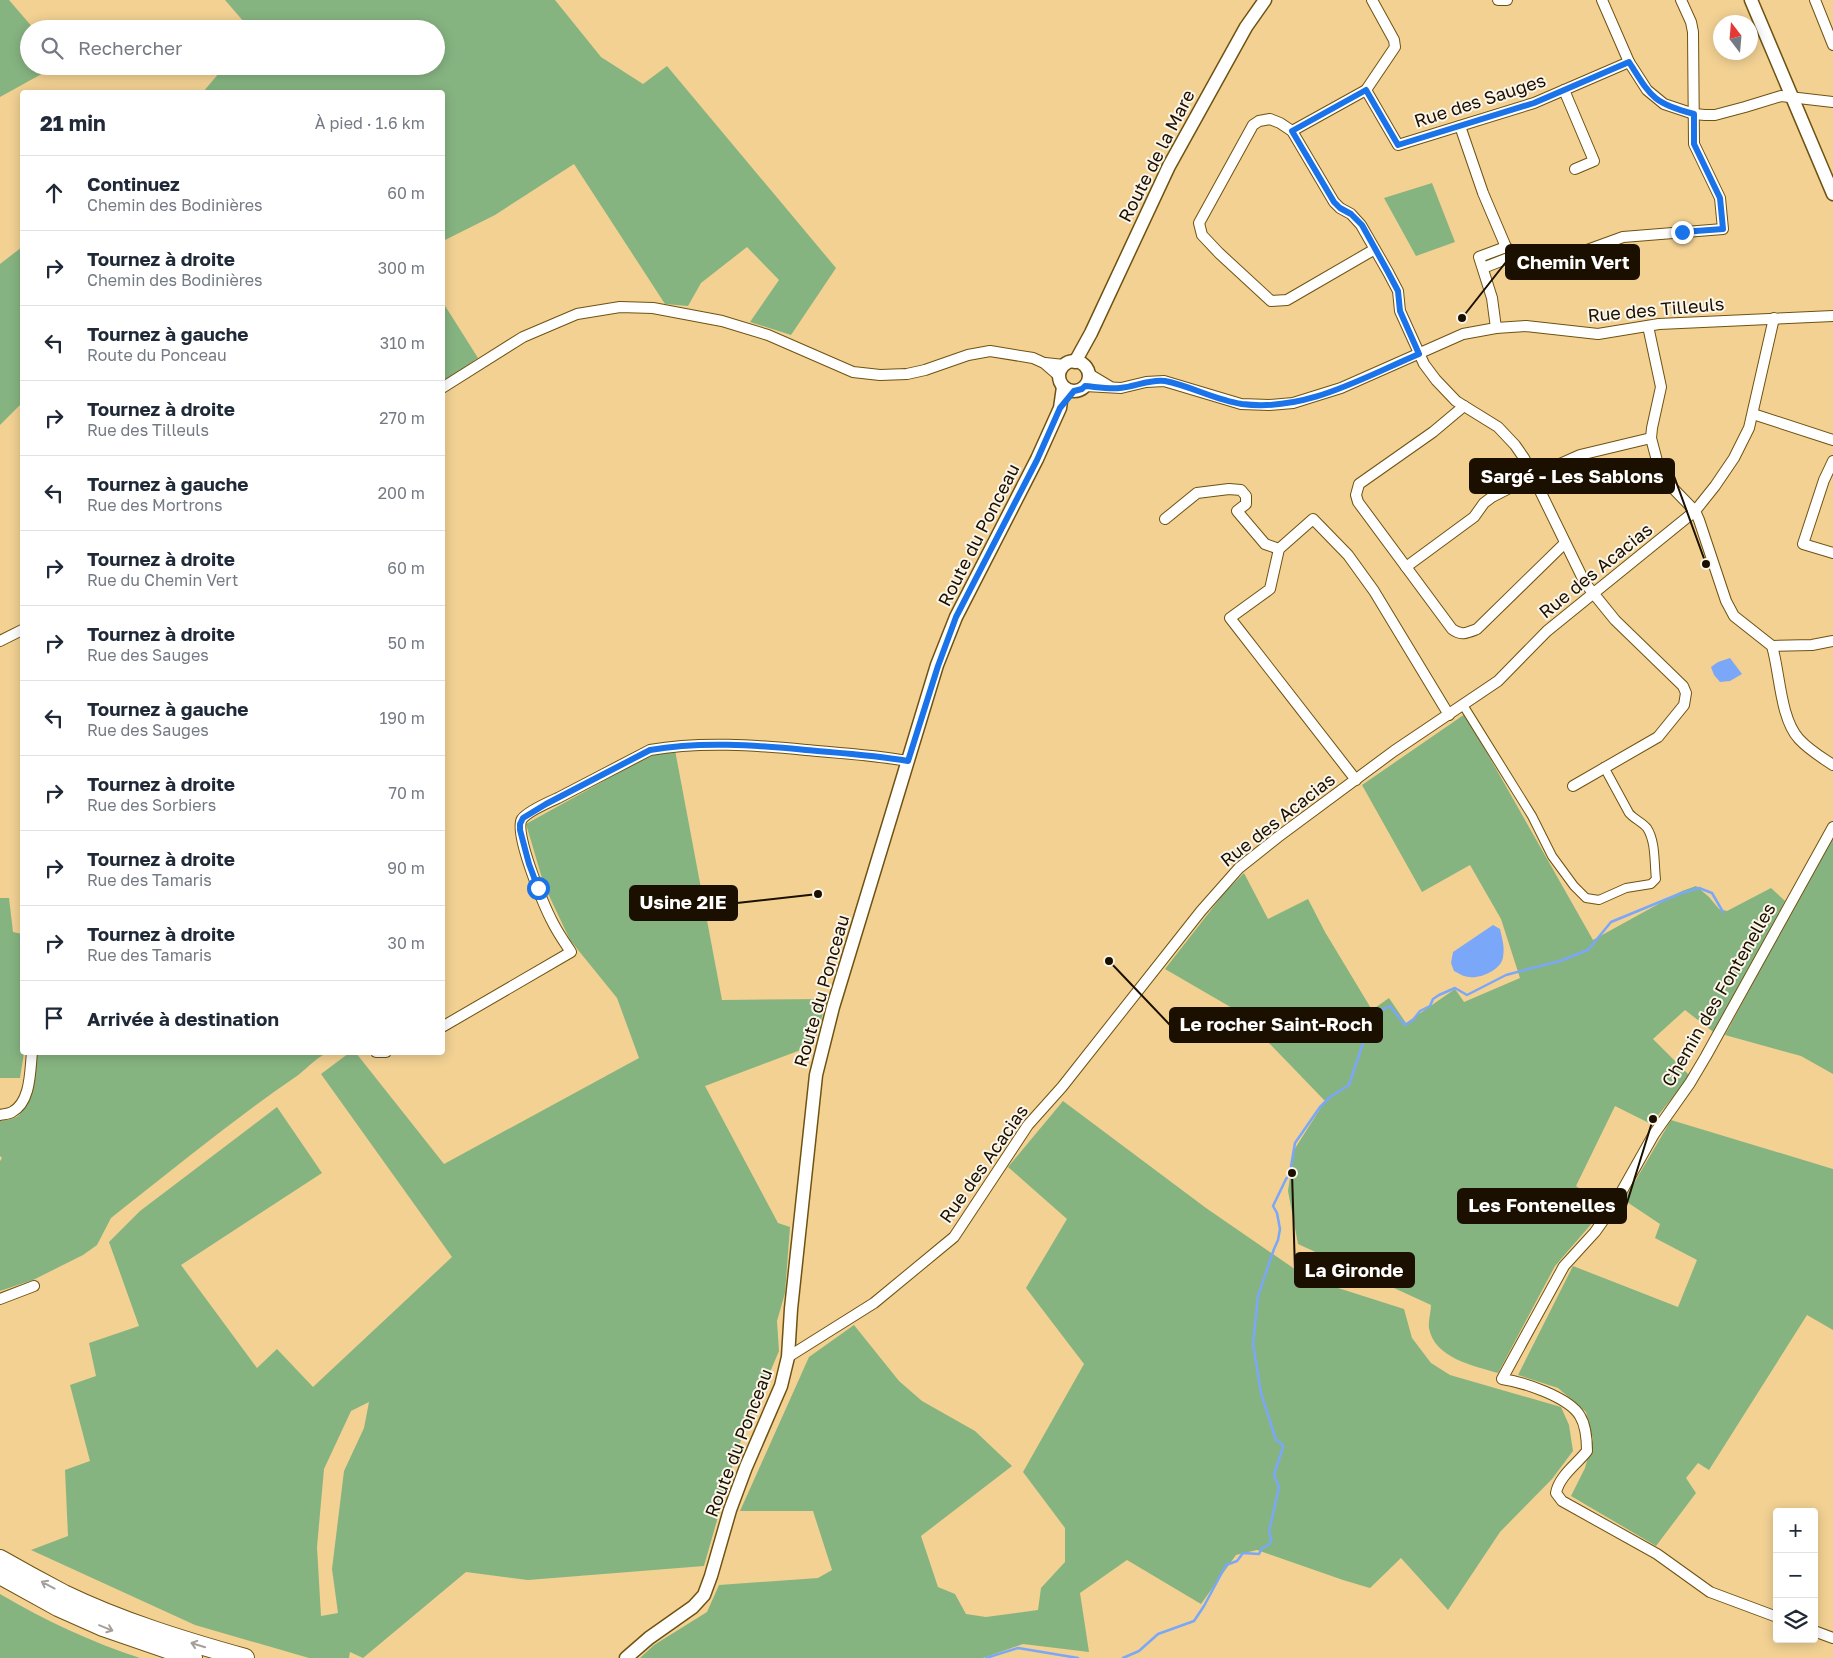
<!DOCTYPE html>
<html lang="fr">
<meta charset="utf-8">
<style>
:root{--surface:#fff;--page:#f6f6f7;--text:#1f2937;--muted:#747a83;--line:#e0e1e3}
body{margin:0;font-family:"Golos Text",sans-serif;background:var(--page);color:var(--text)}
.controls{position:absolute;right:15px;bottom:15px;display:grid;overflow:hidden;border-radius:5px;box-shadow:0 2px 12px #0003}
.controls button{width:45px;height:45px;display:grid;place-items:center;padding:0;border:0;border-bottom:1px solid var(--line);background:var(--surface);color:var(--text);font:25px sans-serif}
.compass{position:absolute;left:1713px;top:15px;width:45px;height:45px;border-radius:50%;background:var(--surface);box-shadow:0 2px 12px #0003;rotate:344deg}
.stop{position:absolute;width:15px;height:15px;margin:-11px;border:4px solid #1a73e8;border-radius:50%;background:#fff}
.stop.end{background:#1a73e8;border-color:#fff;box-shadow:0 1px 5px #0008}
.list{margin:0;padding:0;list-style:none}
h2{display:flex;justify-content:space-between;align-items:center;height:65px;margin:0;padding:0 20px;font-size:21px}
h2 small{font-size:16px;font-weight:400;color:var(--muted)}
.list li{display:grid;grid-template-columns:32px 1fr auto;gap:15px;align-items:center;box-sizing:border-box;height:75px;padding:0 20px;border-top:1px solid var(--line)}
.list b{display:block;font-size:19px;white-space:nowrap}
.list p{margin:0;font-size:16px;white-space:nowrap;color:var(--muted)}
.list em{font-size:16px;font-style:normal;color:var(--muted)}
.icon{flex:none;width:28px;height:28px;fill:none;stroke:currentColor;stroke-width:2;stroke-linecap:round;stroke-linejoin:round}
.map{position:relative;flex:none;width:1833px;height:1658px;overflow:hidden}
.search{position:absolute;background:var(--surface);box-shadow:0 2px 12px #0003;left:20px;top:20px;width:425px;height:55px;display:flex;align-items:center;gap:12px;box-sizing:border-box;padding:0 18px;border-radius:28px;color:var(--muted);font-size:19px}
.panel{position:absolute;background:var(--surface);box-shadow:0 2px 12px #0003;left:20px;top:90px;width:425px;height:965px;border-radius:5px}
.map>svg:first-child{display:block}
</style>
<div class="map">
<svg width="1833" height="1658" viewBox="0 0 1833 1658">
<rect width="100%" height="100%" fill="#f2d193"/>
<!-- green -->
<g fill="#86b481" fill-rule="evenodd">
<path d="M0 0H9L34 29H29V66H56L0 97Z"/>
<path d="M225 0H555L601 57 643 84 667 66 836 268 791 335 750 322 779 280 747 247 701 283 688 306 665 304 574 164 495 215 443 241 442 92H203L225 66H436V29H250Z"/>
<path d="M1432 183 1455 242 1416 256 1384 198Z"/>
<path d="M22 247V403L0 425V264Z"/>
<path d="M442 301 478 358 443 382H442Z"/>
<path d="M1465 714 1593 940 1682 891 1696 886 1709 897 1719 909 1727 911 1771 888 1785 901 1716 1034 1685 1010 1653 1039 1690 1076 1651 1124 1615 1106 1576 1186 1606 1207 1555 1266 1498 1373C1474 1366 1434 1358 1429 1328 1428 1321 1431 1312 1431 1305L1298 1244 1288 1191 1294 1150 1325 1101 1239 1012 1165 969 1225 892 1244 873 1268 919 1308 899 1325 932 1372 1010 1389 998 1406 1023 1455 989 1464 1002 1520 978 1501 919 1470 865 1422 892 1362 785Z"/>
<path d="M675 750 722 1000 827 999 814 1045 705 1086 778 1223 790 1227 785 1293 777 1321 779 1351 737 1450 704 1566 528 1580 466 1572 363 1658 350 1652 349 1658H309L195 1625 31 1550 68 1536 65 1470 90 1461 70 1385 96 1376 89 1343 139 1326 109 1242 140 1211 277 1107 322 1173 181 1265 257 1368 277 1349 313 1387 452 1257 321 1074 349 1053H356L444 1164 639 1058 617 998 570 940 544 885 526 824 647 757ZM369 1402 364 1428 344 1471 332 1569 338 1613 321 1616 317 1547 324 1469 351 1411Z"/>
<path d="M1833 838V1074L1801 1056 1725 1035 1793 908Z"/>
<path d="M0 898H9L13 932 22 934V1052L24 1053 20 1078H0Z"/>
<path d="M36 1053H327C314 1059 306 1070 294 1078 234 1119 178 1165 121 1210L111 1218 97 1245 83 1255 33 1280 0 1291V1161L2 1158 0 1156V1121C8 1120 17 1119 22 1112 30 1102 34 1066 36 1053Z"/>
<path d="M1063 1101 1206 1208 1299 1272 1313 1280 1404 1309 1412 1338 1431 1363 1450 1375 1561 1407 1569 1425 1573 1451 1552 1479 1500 1532 1448 1610 1401 1558 1370 1588 1343 1580 1257 1550 1236 1555 1201 1604 1127 1560 1080 1593 1089 1652 1023 1644 983 1658H640L654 1645 707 1612 719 1585 818 1578 832 1570 813 1511H740L809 1357 854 1325 899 1381 922 1401 975 1431 1012 1466 921 1536 938 1587 955 1594 966 1614 986 1617 1038 1610 1041 1588 1065 1562V1528L1023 1472 1084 1364 1026 1288 1067 1219 1008 1167Z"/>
<path d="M1671 1120 1833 1169V1330L1807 1315 1709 1470 1698 1463 1686 1478 1696 1493 1656 1546 1571 1496 1585 1468 1593 1439 1586 1412 1558 1388 1518 1375 1573 1266 1678 1307 1697 1260 1655 1238 1660 1224 1624 1200Z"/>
<path d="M0 1594C44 1620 91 1642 140 1658H0Z"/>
</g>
<!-- water -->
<g fill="#7ba7f9">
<path d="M1730 658 1742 674 1730 681 1720 682 1714 675 1711 667 1718 662Z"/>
<path d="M1493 925 1500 929C1502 938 1505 947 1503 957 1502 969 1481 979 1469 977 1464 977 1458 973 1454 971L1451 963 1453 952Z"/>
</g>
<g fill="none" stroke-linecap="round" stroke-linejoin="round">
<!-- stream -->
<g stroke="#7ba7f9" stroke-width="2.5">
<path d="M986 1658 1018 1648 1078 1658"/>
<path d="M1123 1658 1139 1651 1158 1634 1194 1621 1204 1606 1226 1565 1237 1561 1243 1553 1259 1554 1262 1548 1270 1544 1271 1538 1269 1532 1279 1487 1274 1475 1283 1447 1282 1444 1276 1440 1261 1393 1253 1344 1258 1296 1274 1249 1278 1240 1280 1229 1277 1213 1273 1206 1286 1179 1293 1171 1291 1166 1295 1143 1320 1107 1330 1097 1349 1085 1365 1037 1380 1011 1390 1006 1405 1025 1413 1020 1420 1011 1430 1006 1433 999 1439 995 1455 988 1467 995 1506 975 1560 961 1588 950 1611 922 1679 894 1699 888 1712 893 1723 912"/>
</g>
<!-- pedestrian casing -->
<g stroke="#6f5210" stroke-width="10">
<path id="pedestrian" d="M1463 705 1532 816 1552 856 1574 886 1586 898 1599 900 1626 888 1651 884 1656 879C1654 863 1656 842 1647 828 1642 822 1634 819 1629 813L1604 767"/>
</g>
<!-- minor casing -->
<g stroke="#6f5210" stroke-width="12">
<g id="minor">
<path d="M1498 0H1507"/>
<path d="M1602 0 1629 62 1647 90 1664 104 1694 114 1705 115H1715L1745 107 1781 96 1833 102"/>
<path d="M1815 0 1833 45"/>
<path d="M1366 90 1398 145 1534 103 1629 62"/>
<path d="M1564 90 1594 161 1575 169"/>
<path d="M1460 126 1483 193 1506 247 1516 255 1526 259 1536 262 1557 261 1623 237 1723 229 1720 198 1694 144 1693 32 1691 22 1681 0"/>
<path d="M1292 131 1366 90 1395 47 1394 40 1372 0"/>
<path d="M1375 249 1287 300 1271 301 1219 253 1202 235 1199 223 1253 125 1259 121 1270 119 1280 123 1292 131 1334 202 1340 208 1351 214 1361 225 1388 272 1398 291 1400 311 1424 364 1436 380 1456 401 1498 427 1515 445 1524 458 1585 583 1615 620 1683 686 1686 693 1684 705 1658 737 1573 786"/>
<path d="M1483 268 1516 255"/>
<path d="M1648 326 1661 387 1652 428 1651 438 1661 476 1695 511 1699 520 1726 601 1734 616 1772 646C1780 673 1780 718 1799 739 1809 750 1821 757 1833 765"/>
<path d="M1496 328 1492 298 1479 257 1506 247"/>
<path d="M1045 363 1064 365"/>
<path d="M1089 374 1109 386"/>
<path d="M1085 386 1121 388 1146 382 1164 381 1241 404 1269 405 1293 403 1341 388 1463 334 1496 328 1526 326 1598 334 1659 324 1833 316"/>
<path d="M442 388 523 337 577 314 620 307 653 308 722 321 768 335 853 372 880 375 907 374 925 370 968 355 990 351 1033 358 1044 363 1059 376"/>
<path d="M1464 406 1433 432 1359 484 1356 495 1358 502 1452 629C1461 636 1467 633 1477 629L1565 543"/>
<path d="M1753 414 1833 440"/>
<path d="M1833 461 1824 480 1803 544 1833 553"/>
<path d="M1165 519 1197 493 1229 489 1241 490 1246 496V504L1237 511 1265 544 1279 549"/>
<path d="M1406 567 1474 517 1484 503 1492 497 1533 476 1580 455 1651 438"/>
<path d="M0 641 22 630"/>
<path d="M1772 646 1812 645 1833 641"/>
<path d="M1356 780 1230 618 1270 589 1279 549 1313 519 1348 555 1374 591 1449 715"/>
<path d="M442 1027 571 952C565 943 558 933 553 923 545 908 513 832 522 819 528 811 549 802 558 798 589 782 619 766 650 750 701 741 754 745 806 750 840 753 874 755 908 761"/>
<path d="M376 1052H386"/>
<path d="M0 1115C4 1114 9 1114 12 1112 31 1102 30 1071 32 1052"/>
<path d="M0 1299 34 1286"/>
<path d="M788 1357 874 1303 954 1237 1028 1125 1062 1087 1201 911 1239 868 1278 837 1394 751 1498 681 1547 631 1695 511 1715 486 1734 458 1749 428 1774 318"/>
<path d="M1777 1617 1710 1592 1657 1554 1562 1501 1556 1493C1559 1476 1577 1464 1587 1451 1587 1439 1586 1426 1580 1416 1569 1397 1523 1382 1502 1379L1564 1266 1595 1232 1614 1205 1654 1134 1690 1083 1706 1056 1833 827"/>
<path d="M1814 1631 1833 1638"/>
</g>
</g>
<!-- tertiary casing -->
<g stroke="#6f5210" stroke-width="15">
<g id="tertiary">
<path d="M1751 0 1833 194"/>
<circle cx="1074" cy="376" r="15"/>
<path d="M1075 362 1091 333 1169 166 1246 27 1265 0"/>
<path d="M626 1658 649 1638 693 1607 704 1595 711 1576 730 1510 746 1467 781 1386 788 1357 791 1309 816 1075 833 1007 937 665 956 617 1037 459 1060 408 1063 387"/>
</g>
</g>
<!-- trunk casing -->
<g stroke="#6f5210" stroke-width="20">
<g id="trunk">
<path d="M0 1559C21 1571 43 1583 64 1594 122 1622 184 1641 245 1658"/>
<path d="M0 1575 58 1607 103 1627 193 1658"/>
</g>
</g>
<!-- pedestrian -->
<use href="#pedestrian" stroke="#fff" stroke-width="8"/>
<!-- minor -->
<use href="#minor" stroke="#fff" stroke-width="10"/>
<!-- tertiary -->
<use href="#tertiary" stroke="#fff" stroke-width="12"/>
<!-- trunk -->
<use href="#trunk" stroke="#fff" stroke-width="18"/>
</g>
<!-- one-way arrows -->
<defs><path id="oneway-shaft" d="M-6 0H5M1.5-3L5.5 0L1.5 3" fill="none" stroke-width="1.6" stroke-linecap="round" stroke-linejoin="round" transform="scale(1.25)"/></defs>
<g stroke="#a49f99">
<use href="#oneway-shaft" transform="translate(48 1585) rotate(-152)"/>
<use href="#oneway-shaft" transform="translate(106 1628) rotate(22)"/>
<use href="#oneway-shaft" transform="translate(198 1645) rotate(-163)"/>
</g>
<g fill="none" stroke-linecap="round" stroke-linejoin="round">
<!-- route -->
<path stroke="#1a73e8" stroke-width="6" d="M538 888 529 864 520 830V824L523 818 546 804 650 750C701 741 754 745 806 750 840 753 874 755 908 761L938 666 956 617 1037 460 1060 408 1074 391 1082 389 1085 386C1097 387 1108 389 1120 388 1135 387 1149 379 1165 381 1191 386 1215 400 1242 404 1306 412 1362 378 1419 354L1400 311 1398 291 1388 272 1362 225 1351 214 1340 208 1334 202 1292 131 1366 90 1398 145 1534 103 1629 62C1651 97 1653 103 1694 114V144L1720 198 1723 229 1682 232"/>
</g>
<g text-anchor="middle" stroke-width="4" stroke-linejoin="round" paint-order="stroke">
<!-- street labels -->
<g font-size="18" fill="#1b1000" stroke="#fcf6ea">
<text transform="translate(1480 101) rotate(-18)" y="6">Rue des Sauges</text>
<text transform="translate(1157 156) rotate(-63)" y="6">Route de la Mare</text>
<text transform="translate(1656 310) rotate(-5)" y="6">Rue des Tilleuls</text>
<text transform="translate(979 535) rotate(-63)" y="6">Route du Ponceau</text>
<text transform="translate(1596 571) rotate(-39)" y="6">Rue des Acacias</text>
<text transform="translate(1278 820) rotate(-38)" y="6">Rue des Acacias</text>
<text transform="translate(822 991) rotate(-74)" y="6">Route du Ponceau</text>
<text transform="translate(1719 995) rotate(-60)" y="6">Chemin des Fontenelles</text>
<text transform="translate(984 1164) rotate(-55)" y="6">Rue des Acacias</text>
<text transform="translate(739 1443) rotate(-69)" y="6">Route du Ponceau</text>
</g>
</g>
<!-- callouts -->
<path fill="none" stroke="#1b1000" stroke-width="2" d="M1462 318L1506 262M1706 564L1674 476M818 894L737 903M1109 961L1170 1025M1653 1119L1626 1206M1292 1173L1295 1270"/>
<g fill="#1b1000" stroke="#fcf6ea" stroke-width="2">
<circle cx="1462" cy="318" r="5"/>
<circle cx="1706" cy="564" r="5"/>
<circle cx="818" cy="894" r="5"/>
<circle cx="1109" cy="961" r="5"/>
<circle cx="1653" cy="1119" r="5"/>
<circle cx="1292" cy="1173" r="5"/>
</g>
<g fill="#1b1000" stroke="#1b1000" stroke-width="2">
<rect x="1506" y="245" width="133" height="34" rx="5"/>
<rect x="1470" y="459" width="204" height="34" rx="5"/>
<rect x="630" y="886" width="107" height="34" rx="5"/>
<rect x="1170" y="1008" width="212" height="34" rx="5"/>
<rect x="1458" y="1189" width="168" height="34" rx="5"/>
<rect x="1295" y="1253" width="119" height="34" rx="5"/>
</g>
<g font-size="19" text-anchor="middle" font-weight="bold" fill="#fff">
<text x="1573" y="269">Chemin Vert</text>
<text x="1572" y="483">Sargé - Les Sablons</text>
<text x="683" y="909">Usine 2IE</text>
<text x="1276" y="1031">Le rocher Saint-Roch</text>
<text x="1542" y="1212">Les Fontenelles</text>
<text x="1354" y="1277">La Gironde</text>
</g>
</svg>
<div class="controls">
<button>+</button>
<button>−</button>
<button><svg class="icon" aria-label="layers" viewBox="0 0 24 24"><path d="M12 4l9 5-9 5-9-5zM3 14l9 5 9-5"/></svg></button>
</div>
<svg class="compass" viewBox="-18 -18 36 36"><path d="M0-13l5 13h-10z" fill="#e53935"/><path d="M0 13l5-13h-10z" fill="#747a83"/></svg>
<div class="stop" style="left:538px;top:888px"></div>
<div class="stop end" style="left:1682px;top:232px"></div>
<div class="search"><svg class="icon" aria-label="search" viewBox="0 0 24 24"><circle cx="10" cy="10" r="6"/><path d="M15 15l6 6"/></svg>Rechercher</div>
<section class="panel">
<h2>21 min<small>À pied · 1.6 km</small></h2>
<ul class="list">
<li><svg class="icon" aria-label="ahead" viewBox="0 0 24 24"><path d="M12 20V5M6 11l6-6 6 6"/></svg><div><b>Continuez</b><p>Chemin des Bodinières</p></div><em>60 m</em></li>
<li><svg class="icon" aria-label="right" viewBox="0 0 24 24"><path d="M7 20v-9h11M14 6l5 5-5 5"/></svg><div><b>Tournez à droite</b><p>Chemin des Bodinières</p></div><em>300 m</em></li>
<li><svg class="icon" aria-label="left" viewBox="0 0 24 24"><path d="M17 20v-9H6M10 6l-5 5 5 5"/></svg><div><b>Tournez à gauche</b><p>Route du Ponceau</p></div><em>310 m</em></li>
<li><svg class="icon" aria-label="right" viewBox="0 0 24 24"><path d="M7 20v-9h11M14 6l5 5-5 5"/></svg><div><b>Tournez à droite</b><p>Rue des Tilleuls</p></div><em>270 m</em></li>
<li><svg class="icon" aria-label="left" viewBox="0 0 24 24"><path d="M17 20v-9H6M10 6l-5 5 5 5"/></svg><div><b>Tournez à gauche</b><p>Rue des Mortrons</p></div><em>200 m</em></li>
<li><svg class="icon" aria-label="right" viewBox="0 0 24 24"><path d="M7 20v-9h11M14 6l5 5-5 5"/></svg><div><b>Tournez à droite</b><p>Rue du Chemin Vert</p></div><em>60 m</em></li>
<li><svg class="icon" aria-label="right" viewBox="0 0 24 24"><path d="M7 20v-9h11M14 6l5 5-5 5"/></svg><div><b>Tournez à droite</b><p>Rue des Sauges</p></div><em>50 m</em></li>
<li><svg class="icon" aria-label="left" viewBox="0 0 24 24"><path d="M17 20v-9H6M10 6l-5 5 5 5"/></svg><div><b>Tournez à gauche</b><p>Rue des Sauges</p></div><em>190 m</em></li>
<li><svg class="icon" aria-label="right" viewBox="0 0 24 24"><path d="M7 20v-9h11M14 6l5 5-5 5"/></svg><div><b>Tournez à droite</b><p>Rue des Sorbiers</p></div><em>70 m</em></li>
<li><svg class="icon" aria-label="right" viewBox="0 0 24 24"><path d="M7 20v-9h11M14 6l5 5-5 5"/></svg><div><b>Tournez à droite</b><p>Rue des Tamaris</p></div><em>90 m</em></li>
<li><svg class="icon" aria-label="right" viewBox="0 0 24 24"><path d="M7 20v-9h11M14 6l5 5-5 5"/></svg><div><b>Tournez à droite</b><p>Rue des Tamaris</p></div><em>30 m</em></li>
<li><svg class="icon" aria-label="arrive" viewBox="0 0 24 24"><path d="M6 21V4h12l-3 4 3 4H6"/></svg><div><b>Arrivée à destination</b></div></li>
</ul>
</section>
</div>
